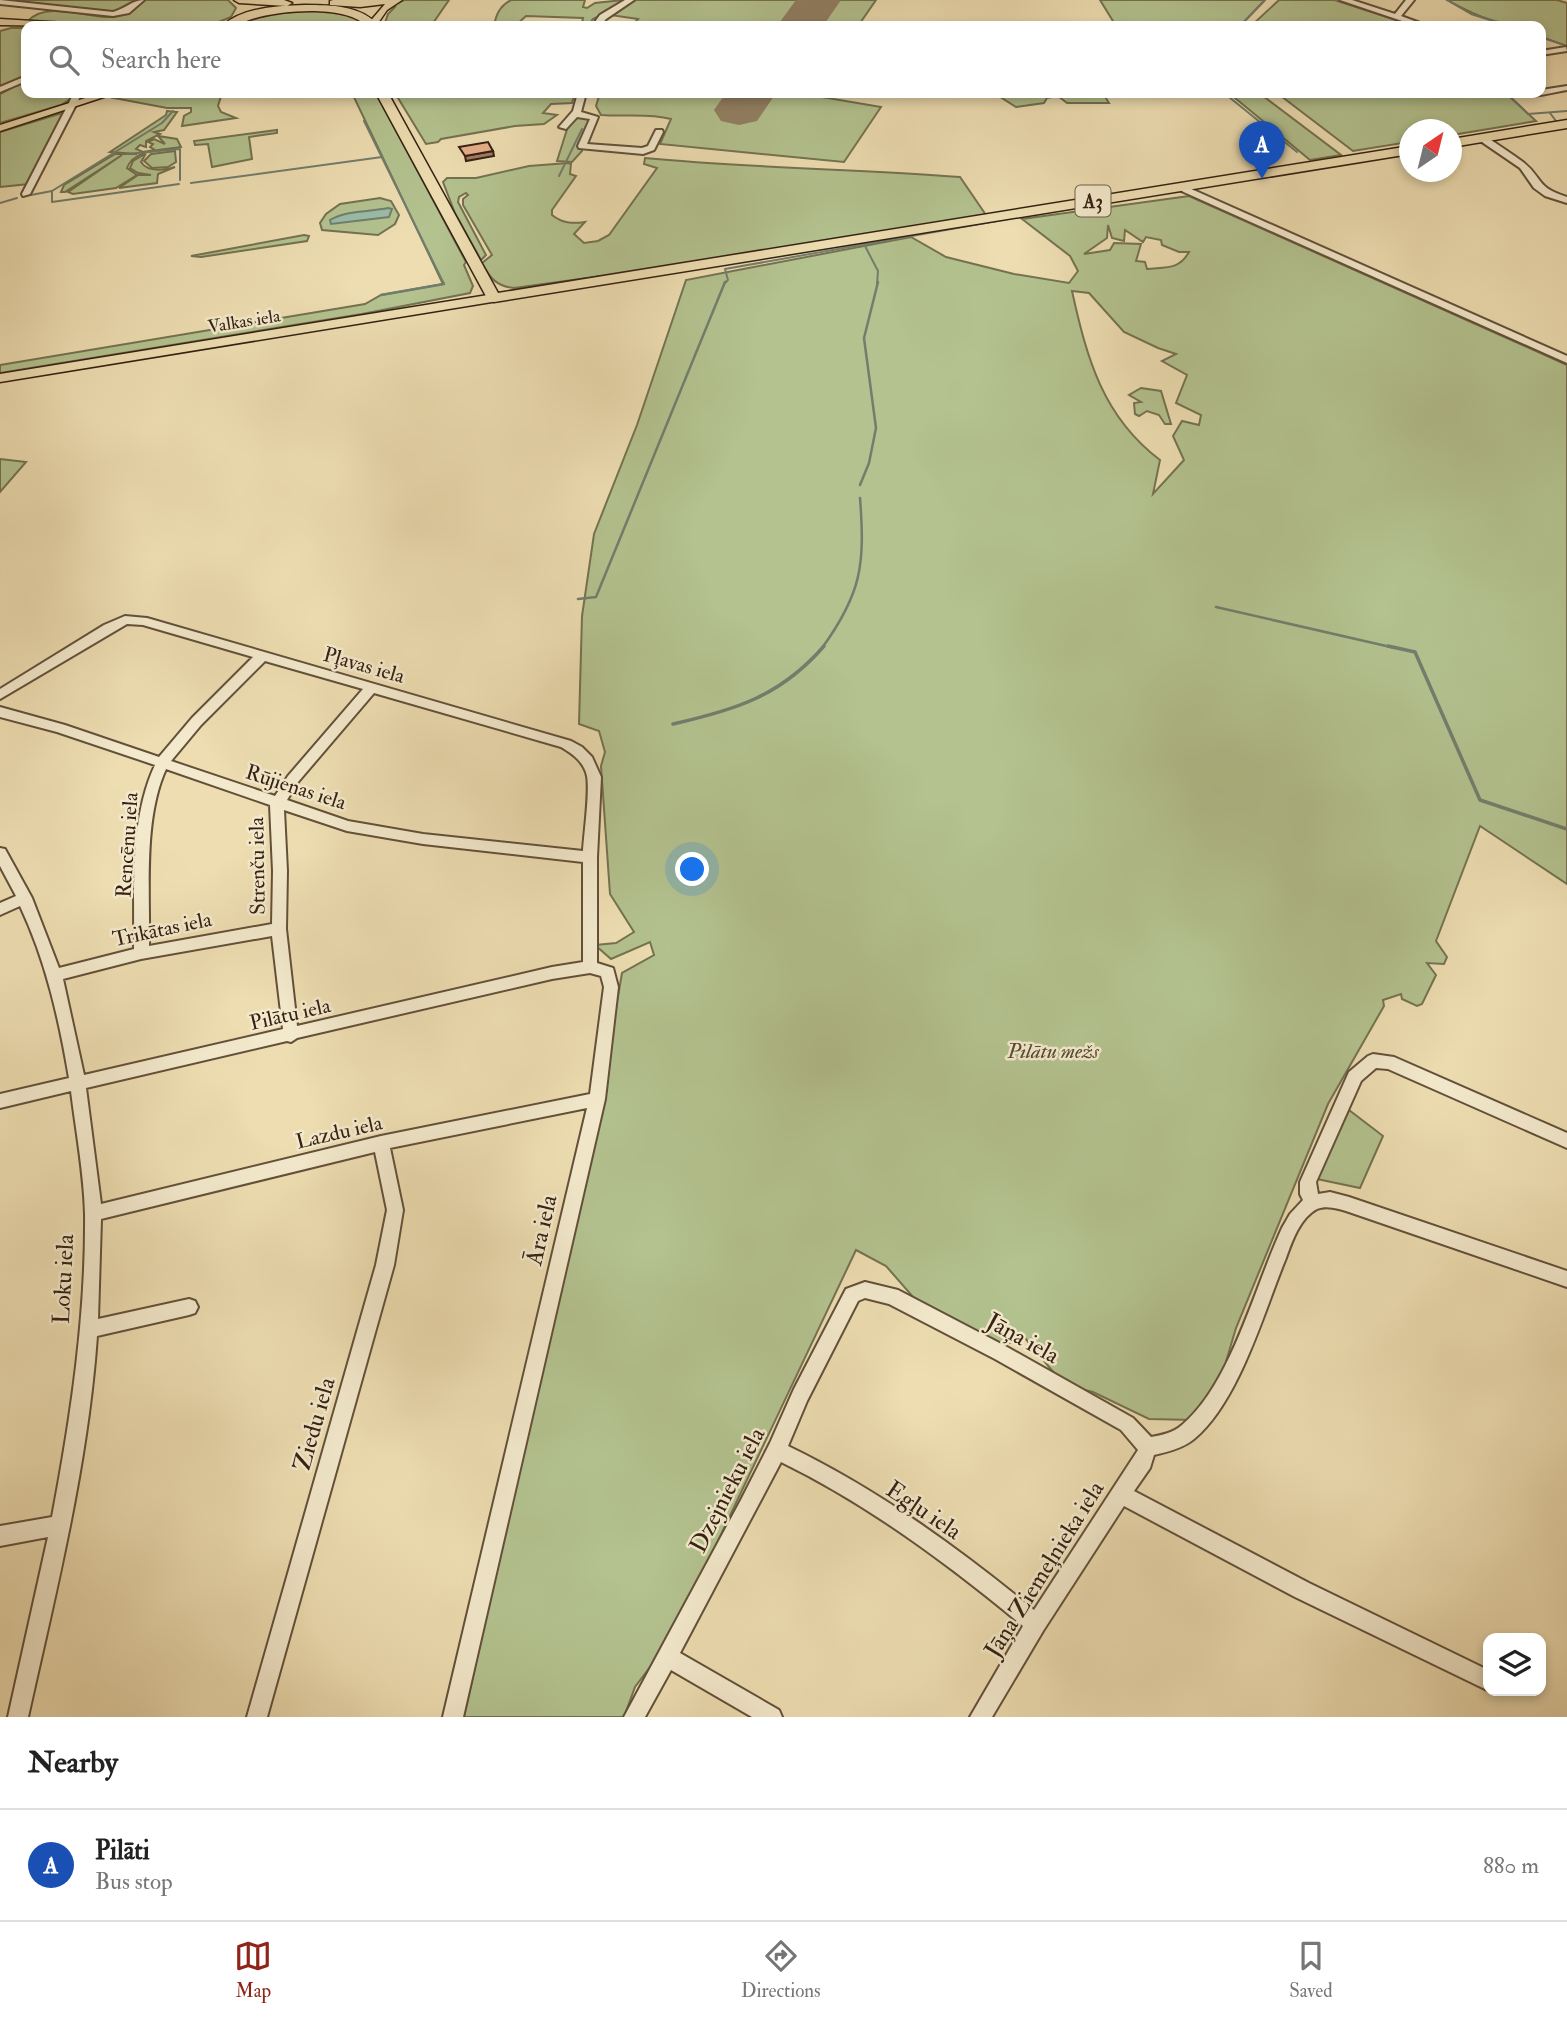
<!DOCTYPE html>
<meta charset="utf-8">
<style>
:root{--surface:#fff;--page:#f6f6f6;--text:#222;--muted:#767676;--line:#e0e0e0;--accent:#8f2418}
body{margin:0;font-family:"IM FELL Double Pica",serif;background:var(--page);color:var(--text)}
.controls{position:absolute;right:21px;bottom:21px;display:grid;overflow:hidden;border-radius:14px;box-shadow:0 4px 10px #0003}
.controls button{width:63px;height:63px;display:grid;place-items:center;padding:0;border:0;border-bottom:2px solid var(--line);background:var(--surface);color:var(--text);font:35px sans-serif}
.compass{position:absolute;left:1399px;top:119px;width:63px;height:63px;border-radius:50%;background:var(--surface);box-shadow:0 4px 10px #0003;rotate:35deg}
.you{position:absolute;left:693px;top:870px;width:24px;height:24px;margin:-18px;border:5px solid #fff;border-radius:50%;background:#1a73e8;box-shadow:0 0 0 10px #1a73e833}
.badge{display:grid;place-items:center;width:46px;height:46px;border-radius:50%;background:var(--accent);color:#fff;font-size:23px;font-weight:700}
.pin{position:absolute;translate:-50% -58px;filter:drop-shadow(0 2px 4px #0008)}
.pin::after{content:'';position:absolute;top:37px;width:24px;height:21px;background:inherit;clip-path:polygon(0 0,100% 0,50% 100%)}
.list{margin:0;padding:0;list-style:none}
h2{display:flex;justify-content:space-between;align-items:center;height:91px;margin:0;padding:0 28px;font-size:30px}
h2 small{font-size:23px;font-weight:400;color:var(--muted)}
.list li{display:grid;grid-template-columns:46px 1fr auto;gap:21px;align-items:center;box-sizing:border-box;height:112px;padding:0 28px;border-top:2px solid var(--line)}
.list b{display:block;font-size:26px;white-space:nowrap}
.list p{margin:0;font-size:23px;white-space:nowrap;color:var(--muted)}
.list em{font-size:23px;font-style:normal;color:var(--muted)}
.icon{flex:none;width:38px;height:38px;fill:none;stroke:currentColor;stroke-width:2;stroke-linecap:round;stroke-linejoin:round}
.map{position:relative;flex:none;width:1567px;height:1717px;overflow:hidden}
.search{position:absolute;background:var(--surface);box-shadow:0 4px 10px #0003;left:21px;right:21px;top:21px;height:77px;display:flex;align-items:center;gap:18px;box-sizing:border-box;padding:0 24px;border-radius:14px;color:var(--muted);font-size:26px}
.sheet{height:203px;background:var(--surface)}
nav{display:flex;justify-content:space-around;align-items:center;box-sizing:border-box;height:98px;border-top:2px solid var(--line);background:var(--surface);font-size:19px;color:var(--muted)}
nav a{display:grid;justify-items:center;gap:4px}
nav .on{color:var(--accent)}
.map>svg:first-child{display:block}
</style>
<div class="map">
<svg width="1567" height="1717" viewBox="0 0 1567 1717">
<rect width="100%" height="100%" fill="#edddb1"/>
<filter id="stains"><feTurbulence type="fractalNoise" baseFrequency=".00286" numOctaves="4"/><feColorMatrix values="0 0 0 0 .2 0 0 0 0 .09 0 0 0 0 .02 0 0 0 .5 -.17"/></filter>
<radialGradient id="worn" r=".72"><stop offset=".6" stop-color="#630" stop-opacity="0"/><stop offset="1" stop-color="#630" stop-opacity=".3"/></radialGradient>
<!-- green -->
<g fill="#b3c28f" stroke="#747251" stroke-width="2" fill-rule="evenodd">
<path d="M11 0H135C131 3 126 8 122 10 104 19 33 4 11 0Z"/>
<path d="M143 0H228L236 8 231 17 209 26H115L28 21C47 0 89 19 114 17 126 15 134 7 143 0Z"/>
<path d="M404 0H449L431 26H384L388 14 395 7 392 5Z"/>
<path d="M511 0H585L583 7 587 8 595 3 623 0 621 5 593 19 589 24 582 23 583 18 526 16 515 26H494C496 14 500 6 511 0Z"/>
<path d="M633 0H876L858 26H632L638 19 610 15Z"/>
<path d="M1100 0H1265L1240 26H1116Z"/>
<path d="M1279 0H1335L1415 26H1251Z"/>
<path d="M1447 0H1557L1567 3V46L1541 37V26C1501 26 1481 19 1447 0Z"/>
<path d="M303 5C326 5 352 5 366 26H237L285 7Z"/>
<path d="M11 28H26V75L0 88V31Z"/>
<path d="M26 80V93H72L69 100 61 105 0 123V94Z"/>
<path d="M129 93H222L218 106 221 112 236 118 182 126 184 116 191 112V108H167L114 98Z"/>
<path d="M352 93H376L466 262 464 265 473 286 470 293 362 314 0 373V365L365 304 381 295 443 284Z"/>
<path d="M395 93H575L572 103 551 104 543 113 557 115 544 124 515 126 441 139 438 142 426 144Z"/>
<path d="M600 93H811L810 95 881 107 844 162 660 144 671 119C647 113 625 117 601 115L596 106Z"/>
<path d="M994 93H1112L1104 95 1109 103H1067L1058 96 1047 98 1044 103 1016 107Z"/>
<path d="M1229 93H1259L1341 155 1310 160Z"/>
<path d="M1277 93H1506L1536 121 1452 135V130H1410L1409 142 1353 151Z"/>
<path d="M167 111 177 112 164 130 154 132 160 134 146 141V147L140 145 136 149 143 152 155 150 150 147 153 144 148 142 154 139 165 144 158 136 177 139 181 147C163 150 134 149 127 168L137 175 116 188 73 194 68 192 122 155 65 192H61L64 185 115 154H137L110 152 166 115Z"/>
<path d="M62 113 65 115 29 184 0 187V132Z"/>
<path d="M575 117 591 119 580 144 582 151 572 162 557 161 569 123Z"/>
<path d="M277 130V133L249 137 252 159 212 167 208 144 195 145 194 141Z"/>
<path d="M175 151 176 162 168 167 152 168 144 161 151 154Z"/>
<path d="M143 155H145L141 162C148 173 164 170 175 167L158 174 157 183 119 188 138 175H151L138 173 130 168 133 161Z"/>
<path d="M645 158C749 168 855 169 960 177L986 215 617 274 514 288C496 286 490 278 482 263L492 255 463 205V199L468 195 466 193 459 197 458 202 486 255 481 260 455 213 443 182 447 178H476L529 166 568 163 571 164 570 174 576 176 552 210V215C562 223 572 224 585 222L574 234 584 243 598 241 609 235 657 168 644 164Z"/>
<path d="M1189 196 1567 365V884L1480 826 1436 941 1447 957 1444 964 1427 963 1436 975 1422 1004 1417 1006 1402 999 1401 994 1383 1000 1384 1006 1328 1104 1236 1328 1222 1375 1194 1420 1149 1419 1093 1392 1064 1385 1025 1338 996 1347 927 1313 886 1266 856 1250 672 1638 635 1687 624 1717H464L600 1101 622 973 654 955 650 942 611 959 595 945 616 943 634 932 610 894 601 766 605 752 599 731 579 724 582 616 594 534 637 425 686 280 911 237 946 257 1014 274 1069 283 1078 271 1070 256 1022 219ZM1108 225 1112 238 1124 241 1125 230 1143 242 1146 237 1161 240 1162 245 1179 252H1189C1179 270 1166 267 1147 269L1145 262 1136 261 1141 244 1114 243 1110 250 1084 254 1107 238ZM1072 291 1089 293 1124 332 1158 348 1176 354 1162 361 1187 375 1176 403 1201 415 1199 425 1182 421 1173 436 1184 460 1153 494 1160 460C1103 417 1087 359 1072 291Z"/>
<path d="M380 198 391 201 399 215 395 224 378 235 322 230 320 223 326 214 340 204Z"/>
<path d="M304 235 309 236 307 241 201 257 191 256Z"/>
<path d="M1141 388 1161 391 1171 424H1165L1159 415 1147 411 1139 416 1135 414 1134 403 1141 402 1129 395Z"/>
<path d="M0 459 26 462 0 492Z"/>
<path d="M1349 1110 1383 1136 1360 1188 1317 1179Z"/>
</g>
<!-- water -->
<path fill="#9abca9" stroke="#727e6d" stroke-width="2" d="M388 208 392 209 389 217 331 224 330 220C348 210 369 212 388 208Z"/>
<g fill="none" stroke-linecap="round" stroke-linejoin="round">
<!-- stream-far2 -->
<g stroke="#727e6d" stroke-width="2">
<path d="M1335 0 1415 26"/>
<path d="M1447 0 1471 14 1509 26"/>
<path d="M1240 26 1265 0"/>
<path d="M1541 37 1567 46"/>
<path d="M1224 93 1297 152"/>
<path d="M1506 93 1528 114 1567 111"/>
<path d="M1550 113 1556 121"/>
<path d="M364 121 444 284"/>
<path d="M127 154 180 149V180"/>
<path d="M559 176 582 129"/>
<path d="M191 183 382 157"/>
<path d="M52 191V202L179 184"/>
<path d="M31 195 52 191 162 123 173 111"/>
<path d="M0 203 17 198"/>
<path d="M864 244 878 271 877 284"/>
<path d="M724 284 728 280 725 269 1042 213"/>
</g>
<!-- stream-far1 -->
<g stroke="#727e6d" stroke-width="2.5">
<path d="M381 295 444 284 443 282"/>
<path d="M860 485 869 463 876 428 864 338 878 282"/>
<path d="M578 599 596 597 725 282"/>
<path d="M1216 607 1395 648"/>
<path d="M822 648C862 593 865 564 860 498"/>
</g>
<!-- stream -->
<g stroke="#727e6d" stroke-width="3.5">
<path d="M1388 646 1415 652 1480 800 1567 829"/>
<path d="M673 724C735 710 781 696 824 646"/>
</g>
<!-- taxiway -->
<path fill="#917f62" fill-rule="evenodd" d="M801 19 821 22 824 26H793L795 20Z"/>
<!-- runway -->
<g fill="#917f62" fill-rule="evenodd">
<path d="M796 0H841L823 26H777Z"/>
<path d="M726 93H776L757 121 739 125 721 121 714 110Z"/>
</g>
<!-- minor casing -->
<g stroke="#63503a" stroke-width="4">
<g id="minor">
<path d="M0 0 113 12C125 9 132 0 144 0L129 13 113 16 0 4Z"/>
<path d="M625 0H634L606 19 600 26H592L600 15Z"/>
<path d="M1340 0H1352L1395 14 1406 0H1414L1401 16 1428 26H1417Z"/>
<path d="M1477 23 1480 26H1462Z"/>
<path d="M1566 47 1567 51 1541 55V51Z"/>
<path d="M26 76V81L0 92V87Z"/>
<path d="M1567 86V90C1550 93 1527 100 1511 93H1541V90Z"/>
<path d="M74 93H82L30 194 23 196 22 194Z"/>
<path d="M578 93H586L581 112 598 117 587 144 642 148 648 146 656 130H662L663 132 654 150 643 154 579 148 578 146 590 119 577 117 566 129 559 127 573 111Z"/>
<path d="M1479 136H1485C1498 145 1511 153 1523 162 1544 179 1535 187 1567 197V203L1545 196 1534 188 1520 168 1479 140Z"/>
<path d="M1180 184 1567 356V363L1177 189 1176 187Z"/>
<path d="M125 616 147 618 571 741 582 747 592 757 601 777 597 857V963L613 968 618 987 605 1099 463 1717H443L587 1108 390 1148 403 1210 394 1265 267 1717H247L376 1265 387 1210 375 1152 101 1219 98 1319 189 1299 195 1301 198 1307 195 1313 189 1315 97 1336C88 1465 56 1591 28 1717H8L48 1537 0 1546V1526L52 1517C71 1417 86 1316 85 1214 84 1173 76 1132 71 1091L0 1108V1094L69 1078C59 1019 46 961 20 906L0 915V903L16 896 0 866V848L5 849 32 898 59 968 134 949C135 889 129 821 155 765L57 732 0 717V707L65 725 159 757 192 718 253 657 143 625 127 624 0 699V689L104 625ZM265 661 363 689 288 776 275 796 171 761 201 725ZM374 693 561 747C573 754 584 762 587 776 590 792 584 833 583 851L423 834 348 821 287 800 298 782ZM166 769 270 805 273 871 272 924 149 946C150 891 143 819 166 769ZM284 810 347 831 423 844 583 862V962L552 967 297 1026 286 929 287 871ZM272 936 283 1029 84 1075 63 979 141 959ZM590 973 601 976 604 987 590 1094 381 1136 101 1204 86 1088 287 1041 291 1042 297 1038 552 979Z"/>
<path d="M1373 1054 1394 1057 1567 1133V1148L1388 1069 1376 1068 1361 1081 1316 1182 1318 1194 1330 1192 1349 1197 1567 1271V1287L1349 1212C1339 1209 1327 1205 1317 1209 1300 1218 1292 1241 1286 1258 1264 1311 1239 1402 1194 1439 1183 1448 1168 1452 1154 1455L1150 1468 1134 1491 1309 1583 1488 1670 1489 1691 1295 1597 1124 1506 1043 1631 992 1717H970L1023 1626C948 1564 869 1505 781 1462L680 1653 779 1710 782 1717H752L671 1670 645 1717H624L741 1500 770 1443 794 1389 846 1289 865 1282 898 1290 1007 1347 1133 1418 1151 1437C1162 1435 1173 1433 1182 1425 1231 1384 1255 1286 1282 1228L1290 1214 1303 1200 1300 1194V1182L1349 1072 1368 1056ZM865 1298 889 1304 995 1359 1121 1430 1138 1450 1034 1610C957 1547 877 1489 788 1446L807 1401 858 1301Z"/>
</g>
</g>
<!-- major casing -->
<g stroke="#352113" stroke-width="3">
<g id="major">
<path d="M234 0H284L292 3 287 6 239 3Z"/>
<path d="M333 0H402L387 10 376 26 368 24 385 4 360 7 330 5V1Z"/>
<path d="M101 93H116L0 131V125Z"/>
<path d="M494 294 498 295V301L0 382V374Z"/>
</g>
</g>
<!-- highway casing -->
<g stroke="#352113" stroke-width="3">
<g id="highway">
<path d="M305 5C331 5 361 5 379 26H367C345 5 287 10 259 17 246 20 236 27 222 26 243 7 278 6 305 5Z"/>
<path d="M0 19 66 23 72 26 0 25Z"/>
<path d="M376 93H388L498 293 1410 146V154L494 302 487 298Z"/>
<path d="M1567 120V128L1452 147V139Z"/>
</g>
</g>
<!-- minor -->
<use href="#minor" fill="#f3e9cc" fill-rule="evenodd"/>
<!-- major -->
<use href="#major" fill="#edddb1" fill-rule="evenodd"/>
<!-- highway -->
<use href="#highway" fill="#edddb1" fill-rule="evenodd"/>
</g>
<!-- shaded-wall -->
<path fill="#a17a61" stroke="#352113" stroke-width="2" d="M493 151 494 156 466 161 465 156Z"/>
<!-- building -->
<path fill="#e6af8a" stroke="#352113" stroke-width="2" d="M488 142 493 151 465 156 459 147Z"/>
<g text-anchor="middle" stroke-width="5" stroke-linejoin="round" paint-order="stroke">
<!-- far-street labels -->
<g font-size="18" fill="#352113" stroke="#f3e9cc">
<text transform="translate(244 321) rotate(-9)" y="6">Valkas iela</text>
</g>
<!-- shield labels -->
<rect fill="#f3e9cc" stroke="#6e5d4a" stroke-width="2" x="1075.5" y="185.5" width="35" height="31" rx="5"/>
<g font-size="19" font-weight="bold" fill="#352113">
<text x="1093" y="208">A3</text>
</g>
<!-- street labels -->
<g font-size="21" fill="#352113" stroke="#f3e9cc">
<text transform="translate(364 665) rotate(16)" y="7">Pļavas iela</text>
<text transform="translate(296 787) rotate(18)" y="7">Rūjienas iela</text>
<text transform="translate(127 845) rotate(-86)" y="7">Rencēnu iela</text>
<text transform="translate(257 866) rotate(-91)" y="7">Strenču iela</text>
<text transform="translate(162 929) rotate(-12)" y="7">Trikātas iela</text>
<text transform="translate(290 1014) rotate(-13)" y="7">Pilātu iela</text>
<text transform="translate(339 1132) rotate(-13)" y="7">Lazdu iela</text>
</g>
<!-- park labels -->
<g font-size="21" font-style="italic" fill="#544932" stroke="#f3e9cc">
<text x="1053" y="1058">Pilātu mežs</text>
</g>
<!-- near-street labels -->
<g font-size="24" fill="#352113" stroke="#f3e9cc">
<text transform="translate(541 1230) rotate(-77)" y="8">Āra iela</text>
<text transform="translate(63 1279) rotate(-87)" y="8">Loku iela</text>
<text transform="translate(1023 1338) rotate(29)" y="8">Jāņa iela</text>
<text transform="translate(314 1424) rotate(-74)" y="8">Ziedu iela</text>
<text transform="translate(727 1490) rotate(-63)" y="8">Dzejnieku iela</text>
<text transform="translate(924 1510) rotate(34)" y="8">Egļu iela</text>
<text transform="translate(1044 1569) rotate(-58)" y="8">Jāņa Ziemeļnieka iela</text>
</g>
</g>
<rect width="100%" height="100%" filter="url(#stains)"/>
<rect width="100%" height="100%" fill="url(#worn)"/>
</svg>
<div class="controls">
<button><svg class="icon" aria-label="layers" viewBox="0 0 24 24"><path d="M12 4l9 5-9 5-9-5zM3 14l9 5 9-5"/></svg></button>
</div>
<svg class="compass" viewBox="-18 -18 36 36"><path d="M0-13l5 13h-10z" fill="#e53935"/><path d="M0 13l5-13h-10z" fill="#767676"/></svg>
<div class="you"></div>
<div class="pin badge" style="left:1262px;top:179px;background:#1a4fb4">A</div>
<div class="search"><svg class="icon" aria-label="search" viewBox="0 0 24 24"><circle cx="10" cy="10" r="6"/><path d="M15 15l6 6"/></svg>Search here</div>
</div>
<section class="sheet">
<h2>Nearby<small></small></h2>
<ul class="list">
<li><span class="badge" style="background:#1a4fb4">A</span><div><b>Pilāti</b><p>Bus stop</p></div><em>880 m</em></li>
</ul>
</section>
<nav>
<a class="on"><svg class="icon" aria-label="map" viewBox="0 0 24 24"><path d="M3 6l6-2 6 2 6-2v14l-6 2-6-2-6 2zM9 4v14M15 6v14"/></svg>Map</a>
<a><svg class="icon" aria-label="directions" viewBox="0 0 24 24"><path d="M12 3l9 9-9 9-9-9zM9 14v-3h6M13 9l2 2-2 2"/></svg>Directions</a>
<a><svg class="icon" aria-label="saved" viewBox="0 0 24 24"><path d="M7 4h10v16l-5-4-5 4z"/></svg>Saved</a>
</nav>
